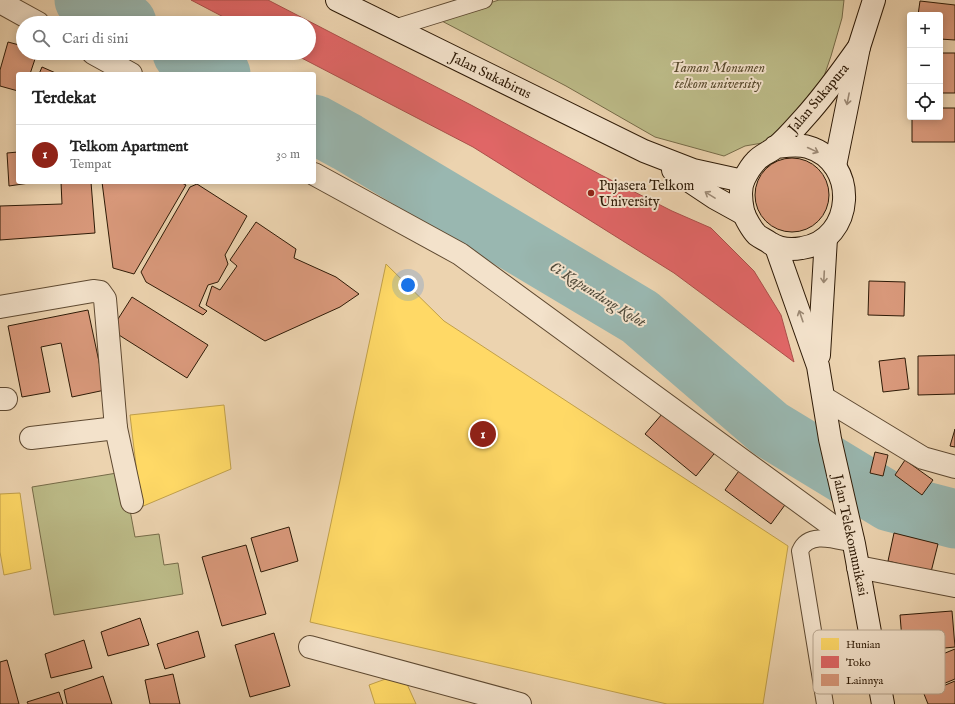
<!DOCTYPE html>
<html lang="id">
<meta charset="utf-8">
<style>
:root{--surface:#fff;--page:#f2f2f2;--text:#222;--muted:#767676;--line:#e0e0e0;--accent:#8f2418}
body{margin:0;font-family:"IM FELL English",serif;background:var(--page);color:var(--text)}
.controls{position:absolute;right:12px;top:12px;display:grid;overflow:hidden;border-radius:4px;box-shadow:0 2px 10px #0003}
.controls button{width:36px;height:36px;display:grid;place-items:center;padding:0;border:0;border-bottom:1px solid var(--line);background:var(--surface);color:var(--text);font:20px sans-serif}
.you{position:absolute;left:408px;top:285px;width:14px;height:14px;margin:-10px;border:3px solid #fff;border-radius:50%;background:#1a73e8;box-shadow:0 0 0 6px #1a73e833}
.badge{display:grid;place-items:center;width:26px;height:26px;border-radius:50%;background:var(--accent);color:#fff;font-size:13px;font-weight:700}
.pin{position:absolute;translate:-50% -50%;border:2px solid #fff;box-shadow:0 1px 4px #0006}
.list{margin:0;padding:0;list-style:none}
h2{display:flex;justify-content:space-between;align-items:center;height:52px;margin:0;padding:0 16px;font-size:17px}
h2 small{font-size:13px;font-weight:400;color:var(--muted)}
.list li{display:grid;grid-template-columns:26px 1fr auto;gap:12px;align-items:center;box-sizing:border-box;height:60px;padding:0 16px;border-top:1px solid var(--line)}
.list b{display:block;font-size:15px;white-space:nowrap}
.list p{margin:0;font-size:13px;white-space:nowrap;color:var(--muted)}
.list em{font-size:13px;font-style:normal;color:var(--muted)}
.icon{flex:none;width:22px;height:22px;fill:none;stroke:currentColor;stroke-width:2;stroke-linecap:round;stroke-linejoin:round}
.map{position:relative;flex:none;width:955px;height:704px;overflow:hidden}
.search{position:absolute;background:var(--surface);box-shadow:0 2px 10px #0003;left:16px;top:16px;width:300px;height:44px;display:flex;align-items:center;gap:10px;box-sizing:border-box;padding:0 14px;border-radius:22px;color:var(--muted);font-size:15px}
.panel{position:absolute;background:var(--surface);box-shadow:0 2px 10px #0003;left:16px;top:72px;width:300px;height:112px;border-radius:4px}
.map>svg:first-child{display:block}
</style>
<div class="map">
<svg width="955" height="704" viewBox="0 0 955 704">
<rect width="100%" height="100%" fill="#ecd3af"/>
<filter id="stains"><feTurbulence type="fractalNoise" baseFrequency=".005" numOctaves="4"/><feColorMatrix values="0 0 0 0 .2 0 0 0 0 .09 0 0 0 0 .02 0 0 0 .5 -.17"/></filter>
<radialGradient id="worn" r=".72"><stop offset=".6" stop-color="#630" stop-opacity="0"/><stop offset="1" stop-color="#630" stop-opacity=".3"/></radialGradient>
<!-- green -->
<g fill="#bcbb88" stroke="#766b48">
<path d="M499 0H844L842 18 831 56 820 88 768 142 745 146 724 156 655 137 566 86 438 19Z"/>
<path d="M123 472 135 537 159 534 164 565 178 563 183 594 54 615 32 487Z"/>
</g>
<!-- homes -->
<g fill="#ffd966" stroke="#c1a04a">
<path d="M386 264 444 321 788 546 763 704H667L310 622Z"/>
<path d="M224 405 231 469 141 507 130 415Z"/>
<path d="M20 493 31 569 4 575 0 552V494Z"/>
<path d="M402 673 416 704H375L369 685Z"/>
</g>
<!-- shops -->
<path fill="#e06666" stroke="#ab504a" d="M191 0H268L471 105 601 175 672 211 711 228 754 271 781 315 794 362 674 273 473 147 292 53H309V23H235Z"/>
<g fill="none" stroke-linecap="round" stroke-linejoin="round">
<!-- river -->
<g stroke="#99b7b0" stroke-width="59">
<path d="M84 0 127 23"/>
<path d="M182 53 221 74"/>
<path d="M314 124 347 142 640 317 770 429 890 502 955 519"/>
</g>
</g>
<!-- building -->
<g fill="#d8987a" stroke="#2f1b07">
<path d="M920 1 955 5V40L940 39V15H918Z"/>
<path d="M8 42 23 46V53H37L30 74H18V91L0 86V70Z"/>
<rect x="940" y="53" width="15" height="40"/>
<path d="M42 67 58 74H39Z"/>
<path d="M940 108H955V142H912V117H940Z"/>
<path d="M18 152V182H36L9 186 7 153Z"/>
<circle cx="792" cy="195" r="37"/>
<path d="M61 182H91L95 233 0 240V206L62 204Z"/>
<path d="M102 182H180L186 185 134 274 113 268Z"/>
<path d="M197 184 247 216 225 255 228 264 218 282 208 285 199 306 207 311 203 315 146 282 141 272 190 187Z"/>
<path d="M256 222 296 249 294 258 336 277 359 294 340 307 265 341 206 305 212 286 220 290 237 266 230 260Z"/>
<path d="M869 281 905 282 904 316 868 315Z"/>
<path d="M132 297 208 345 187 378 111 330Z"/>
<path d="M88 310 105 390 72 397 61 343 41 347 50 392 22 397 8 326Z"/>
<path d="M955 355V394L918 395V356Z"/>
<path d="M905 358 909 389 883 392 879 361Z"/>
<path d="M668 407 718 449 696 476 645 434Z"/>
<path d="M955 429V447L950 446Z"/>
<path d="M875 452 888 455 883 476 870 473Z"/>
<path d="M905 460 933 480 922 495 895 475Z"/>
<path d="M744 464 790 498 771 524 725 490Z"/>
<path d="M289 527 298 561 261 572 251 538Z"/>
<path d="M894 533 938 544 931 572 888 561Z"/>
<path d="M246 545 266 614 222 626 202 557Z"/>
<path d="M952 611 955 647 903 652 900 615Z"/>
<path d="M140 618 149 645 108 656 101 632Z"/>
<path d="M198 631 205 657 165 669 157 644Z"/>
<path d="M274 633 290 686 250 697 235 645Z"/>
<path d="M84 640 92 668 51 678 45 654Z"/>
<path d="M955 649V679L943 684 933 658Z"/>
<path d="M7 660 19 704H0V662Z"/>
<path d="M173 674 180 704H150L145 680Z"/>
<path d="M103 676 112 704H67L64 690Z"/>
<path d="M955 681V704H928L924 694Z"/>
<path d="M59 692 63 704H28L27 702Z"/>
</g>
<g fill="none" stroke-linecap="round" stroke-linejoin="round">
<!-- lane casing -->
<g stroke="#5e4931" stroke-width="18">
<g id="lane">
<path d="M394 28 484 0"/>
<path d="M825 704 800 551C809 530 837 541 854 544"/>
</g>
</g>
<!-- street casing -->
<g stroke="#5e4931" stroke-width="24">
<g id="street">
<path d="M0 2 38 23"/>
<path d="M93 53 131 74"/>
<path d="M314 174 460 254 853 541"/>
<path d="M0 307 93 291 100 292 105 299 116 428 132 502"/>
<path d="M824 398 923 458 955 467"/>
<path d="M0 399H6"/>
<path d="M31 438 116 428"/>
<path d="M858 567 955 586"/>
<path d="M310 647 520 704"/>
</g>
</g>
<!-- secondary casing -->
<g stroke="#2f1b07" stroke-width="24">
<g id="secondary">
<path d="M337 0 644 151 693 170 743 181"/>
<path d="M775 147C786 146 798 144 808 147 859 162 855 240 802 248 791 250 779 249 770 243 766 240 761 238 757 235 752 230 745 218 743 211 741 201 739 189 744 179 747 173 751 166 756 161 761 155 770 152 776 147 786 139 796 127 805 117 825 95 842 71 859 47"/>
<path d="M835 166 859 47 874 0"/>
<path d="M673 170 715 198 744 214"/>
<path d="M776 247 818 366 830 439 854 544 883 704"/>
<path d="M819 355 826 238"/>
</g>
</g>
<!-- lane -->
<use href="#lane" stroke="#f3e2cb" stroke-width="16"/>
<!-- street -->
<use href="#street" stroke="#f3e2cb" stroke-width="22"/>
<!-- secondary -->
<use href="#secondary" stroke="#f3e2cb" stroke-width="22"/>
</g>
<!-- one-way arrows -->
<defs><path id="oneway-shaft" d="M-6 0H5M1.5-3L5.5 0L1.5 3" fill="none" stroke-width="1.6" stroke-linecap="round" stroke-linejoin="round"/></defs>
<g stroke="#9b8873">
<use href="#oneway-shaft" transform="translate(848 99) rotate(101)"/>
<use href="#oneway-shaft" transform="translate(813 150) rotate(25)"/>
<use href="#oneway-shaft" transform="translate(710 195) rotate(-148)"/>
<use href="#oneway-shaft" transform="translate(824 277) rotate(93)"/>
<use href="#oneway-shaft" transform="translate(801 316) rotate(-109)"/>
</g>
<!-- markers -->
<circle fill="#8f2418" stroke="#f3e2cb" stroke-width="1.5" cx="591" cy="193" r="4"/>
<g text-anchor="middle" stroke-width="4" stroke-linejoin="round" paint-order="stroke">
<!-- park labels -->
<g font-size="14" font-style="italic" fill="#594b2e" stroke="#f3e2cb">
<text x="718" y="72">Taman Monumen<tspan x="718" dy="16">telkom university</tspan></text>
</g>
<!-- street labels -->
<g font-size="14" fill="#2f1b07" stroke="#f3e2cb">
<text transform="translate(491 75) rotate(26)" y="5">Jalan Sukabirus</text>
<text transform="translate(818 98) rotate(-50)" y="5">Jalan Sukapura</text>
<text transform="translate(851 535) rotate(78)" y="5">Jalan Telekomunikasi</text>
</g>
<!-- poi labels -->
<g font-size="14" fill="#2f1b07" stroke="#f3e2cb" text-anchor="start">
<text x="599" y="190">Pujasera Telkom<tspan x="599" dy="16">University</tspan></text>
</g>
<!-- water labels -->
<g font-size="15" font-style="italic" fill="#4f4a3a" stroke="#f3e2cb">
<text transform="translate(598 294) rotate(32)" y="5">Ci Kapundung Kolot</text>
</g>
</g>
<!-- legend -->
<rect x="813" y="630" width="132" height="64" rx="6" fill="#f3e2cb" stroke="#b8a690" stroke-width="1"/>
<rect x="821" y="638" width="18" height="12" fill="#ffd966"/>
<rect x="821" y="656" width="18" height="12" fill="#e06666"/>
<rect x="821" y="674" width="18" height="12" fill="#d8987a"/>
<g font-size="11" fill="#2f1b07">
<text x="846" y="648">Hunian</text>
<text x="846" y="666">Toko</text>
<text x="846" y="684">Lainnya</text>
</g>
<rect width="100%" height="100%" filter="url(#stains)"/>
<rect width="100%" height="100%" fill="url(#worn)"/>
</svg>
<div class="controls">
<button>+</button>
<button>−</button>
<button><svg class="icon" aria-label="locate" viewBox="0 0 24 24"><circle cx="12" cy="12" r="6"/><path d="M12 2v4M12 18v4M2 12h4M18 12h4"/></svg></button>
</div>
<div class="you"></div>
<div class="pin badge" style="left:483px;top:434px">1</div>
<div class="search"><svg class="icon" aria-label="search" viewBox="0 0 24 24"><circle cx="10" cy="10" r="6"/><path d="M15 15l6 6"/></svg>Cari di sini</div>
<section class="panel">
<h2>Terdekat<small></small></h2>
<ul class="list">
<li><span class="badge">1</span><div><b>Telkom Apartment</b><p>Tempat</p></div><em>30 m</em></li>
</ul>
</section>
</div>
